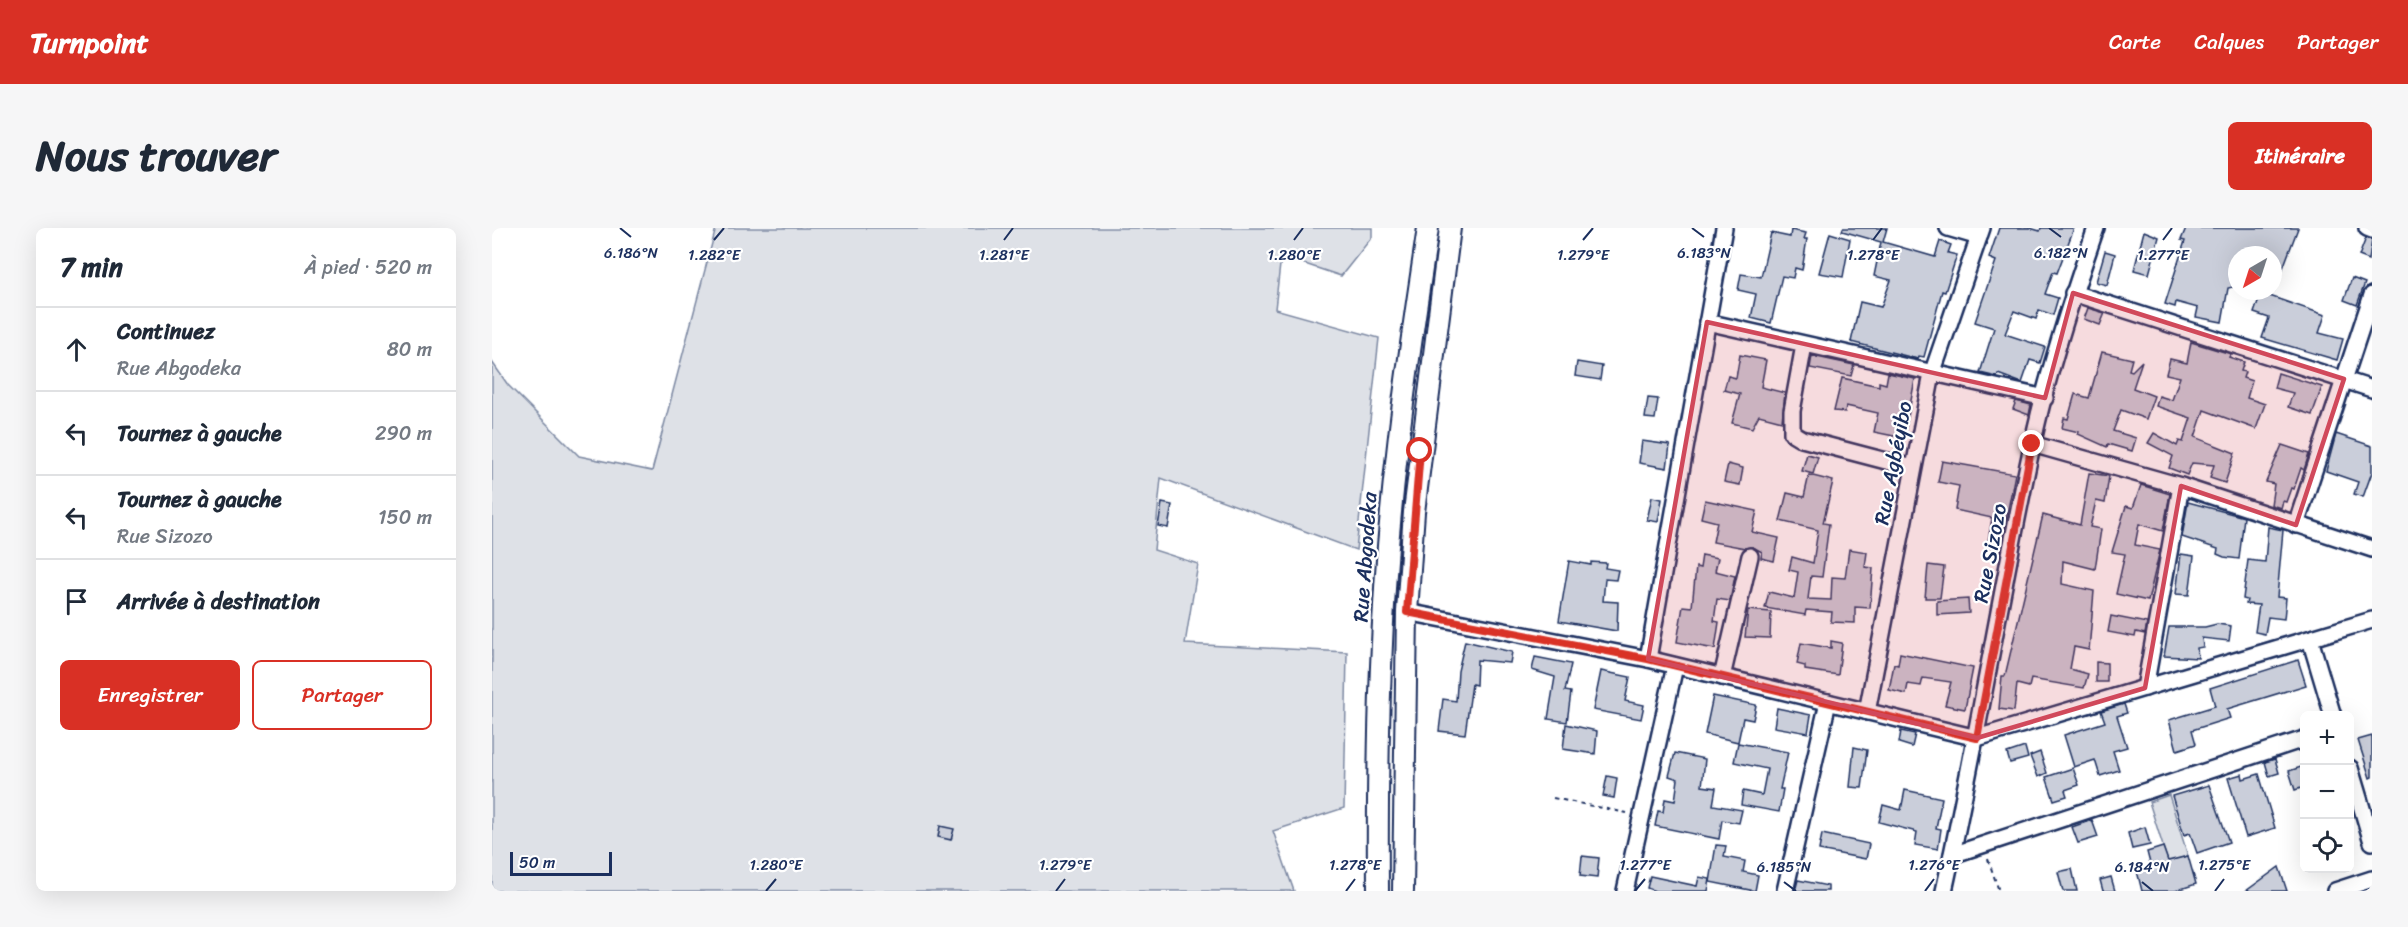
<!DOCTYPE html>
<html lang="fr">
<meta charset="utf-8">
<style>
:root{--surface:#fff;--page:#f6f6f7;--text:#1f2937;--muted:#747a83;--line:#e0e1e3;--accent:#d93025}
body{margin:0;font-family:Sriracha,sans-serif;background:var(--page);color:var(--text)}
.controls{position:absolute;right:18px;bottom:18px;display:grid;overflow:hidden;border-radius:9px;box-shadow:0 6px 24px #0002}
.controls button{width:54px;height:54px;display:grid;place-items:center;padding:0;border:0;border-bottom:2px solid var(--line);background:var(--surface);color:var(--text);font:30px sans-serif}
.compass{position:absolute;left:1736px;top:18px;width:54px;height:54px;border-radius:50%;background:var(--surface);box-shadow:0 6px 24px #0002;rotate:219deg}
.scale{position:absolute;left:18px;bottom:15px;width:102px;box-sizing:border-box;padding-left:6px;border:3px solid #1b2f5e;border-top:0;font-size:16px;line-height:21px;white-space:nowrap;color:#1b2f5e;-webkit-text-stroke:4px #fff;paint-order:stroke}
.stop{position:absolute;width:18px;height:18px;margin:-14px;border:4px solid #d93025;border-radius:50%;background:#fff}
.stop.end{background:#d93025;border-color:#fff;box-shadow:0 2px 6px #0008}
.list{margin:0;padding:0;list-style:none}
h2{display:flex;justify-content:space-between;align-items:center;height:78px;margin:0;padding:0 24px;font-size:26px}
h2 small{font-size:20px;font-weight:400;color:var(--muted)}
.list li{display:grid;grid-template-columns:39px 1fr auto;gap:18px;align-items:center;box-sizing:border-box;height:84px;padding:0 24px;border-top:2px solid var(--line)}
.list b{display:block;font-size:22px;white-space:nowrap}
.list p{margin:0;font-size:20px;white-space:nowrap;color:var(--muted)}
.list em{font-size:20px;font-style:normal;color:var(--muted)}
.actions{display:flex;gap:12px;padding:18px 24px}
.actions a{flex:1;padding:14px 0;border:2px solid var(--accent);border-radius:9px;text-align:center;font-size:21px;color:var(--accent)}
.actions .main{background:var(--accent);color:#fff}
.icon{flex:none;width:33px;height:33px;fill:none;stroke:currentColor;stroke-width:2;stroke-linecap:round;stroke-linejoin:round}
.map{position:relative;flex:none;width:1880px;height:663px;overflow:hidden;border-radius:9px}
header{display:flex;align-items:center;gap:36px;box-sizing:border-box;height:84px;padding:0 30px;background:var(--accent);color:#fff}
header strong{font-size:28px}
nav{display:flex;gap:33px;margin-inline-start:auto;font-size:21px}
.intro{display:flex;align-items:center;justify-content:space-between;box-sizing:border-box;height:144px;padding:0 36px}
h1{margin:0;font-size:42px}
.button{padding:15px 27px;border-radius:9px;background:var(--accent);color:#fff;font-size:21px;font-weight:700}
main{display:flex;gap:36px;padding:0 36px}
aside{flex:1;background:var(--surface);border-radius:9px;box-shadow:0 6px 24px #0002}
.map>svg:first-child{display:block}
</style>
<header>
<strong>Turnpoint</strong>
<nav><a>Carte</a><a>Calques</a><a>Partager</a></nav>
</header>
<div class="intro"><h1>Nous trouver</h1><a class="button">Itinéraire</a></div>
<main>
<aside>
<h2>7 min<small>À pied · 520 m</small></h2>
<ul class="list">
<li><svg class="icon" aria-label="ahead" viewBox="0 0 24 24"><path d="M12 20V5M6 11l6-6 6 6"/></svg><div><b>Continuez</b><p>Rue Abgodeka</p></div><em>80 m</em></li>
<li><svg class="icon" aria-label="left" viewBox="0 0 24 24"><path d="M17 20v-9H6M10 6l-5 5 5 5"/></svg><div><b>Tournez à gauche</b></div><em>290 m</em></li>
<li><svg class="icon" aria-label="left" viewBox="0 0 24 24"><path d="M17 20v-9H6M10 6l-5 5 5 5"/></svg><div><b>Tournez à gauche</b><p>Rue Sizozo</p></div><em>150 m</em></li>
<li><svg class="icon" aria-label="arrive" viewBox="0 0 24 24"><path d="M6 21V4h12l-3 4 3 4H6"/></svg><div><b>Arrivée à destination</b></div></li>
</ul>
<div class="actions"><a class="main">Enregistrer</a><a>Partager</a></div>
</aside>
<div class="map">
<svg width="1880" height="663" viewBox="0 0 1880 663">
<rect width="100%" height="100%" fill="#fff"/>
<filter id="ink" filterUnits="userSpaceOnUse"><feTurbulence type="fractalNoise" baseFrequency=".0167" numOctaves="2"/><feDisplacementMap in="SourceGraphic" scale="12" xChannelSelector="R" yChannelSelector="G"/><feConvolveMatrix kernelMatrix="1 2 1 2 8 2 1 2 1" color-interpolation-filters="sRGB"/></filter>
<g filter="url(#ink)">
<!-- green -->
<g fill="#dee1e7" stroke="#7c88a2" stroke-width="1.5">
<path d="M224 0H880V9L849 48 789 28 783 81 887 110 864 322 669 250 662 322 706 336 693 416 855 424 852 580 781 603 802 663H0V134L16 157 87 228 160 243Z"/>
<path d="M1677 567 1696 628 1676 634 1657 574Z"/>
</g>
<!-- building -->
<g fill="#caceda" stroke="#1b2f5e" stroke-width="1.5">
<path d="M1351 0H1395L1391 14 1443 29 1448 13 1459 17 1456 25 1465 27 1453 64 1450 63 1432 129 1427 128 1426 131 1359 114 1368 74 1389 79 1399 52 1382 48 1389 14 1350 3Z"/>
<path d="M1507 0H1538L1548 3 1549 0H1582L1565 45 1561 44 1553 66 1566 70 1561 87 1547 82 1544 91 1522 83 1513 106 1553 119 1548 135 1538 132 1530 155 1506 146 1505 149 1488 145 1502 100 1483 94 1504 33 1497 30Z"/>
<path d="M1694 0H1806L1782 64 1781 27H1745V58L1736 60 1730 94 1704 89 1706 80 1684 74 1683 79 1673 76 1693 13 1689 12Z"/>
<path d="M1299 2 1314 5 1312 11H1315L1310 42 1303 40 1301 50 1290 48 1279 95 1259 90 1264 66 1246 62 1249 46 1269 49 1279 5 1298 9Z"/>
<path d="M1652 3 1667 9 1657 46 1642 42Z"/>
<path d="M1338 5 1358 11 1351 49 1327 45Z"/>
<path d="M1874 10 1880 12 1877 32 1867 28Z"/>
<path d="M1613 23 1623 26 1615 57 1604 54Z"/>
<path d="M1860 50 1873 55 1865 77 1852 72Z"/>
<path d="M1769 65 1833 87 1827 105 1851 111 1845 132 1770 110 1777 90 1762 85Z"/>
<path d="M1596 80 1613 85 1608 97 1592 91Z"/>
<path d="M1699 114 1739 126 1737 129 1752 134 1749 143 1753 144 1751 150 1760 153 1755 170 1773 176 1764 201 1712 182 1703 209 1743 225 1733 255 1718 250 1722 237 1700 235 1695 247 1677 240 1681 228 1656 215 1662 205 1685 218 1687 213 1691 214 1699 190 1664 178 1667 168 1680 172 1688 149 1674 146 1678 131 1695 135Z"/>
<path d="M1610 124 1640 131 1637 142 1640 143 1650 133 1641 160 1662 168 1654 191 1629 182 1621 203 1644 210 1640 223 1616 216 1615 219 1586 206 1587 204 1570 200 1572 190 1576 191 1583 166 1597 170Z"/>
<path d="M1248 127 1274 132 1269 159 1293 165 1290 193 1267 187 1260 200 1240 195 1248 166 1232 162 1236 148 1244 150Z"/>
<path d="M1320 128 1362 137 1359 148 1318 140Z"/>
<path d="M1085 134 1110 138 1108 152 1083 148Z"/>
<path d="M1396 145 1423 151 1412 210 1382 204 1386 185 1354 178 1353 184 1342 183 1350 150 1387 158V154L1394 156Z"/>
<path d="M1786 145 1830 159 1820 187 1796 179 1801 165 1782 160Z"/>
<path d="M1156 170 1166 171 1163 191 1153 190Z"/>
<path d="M1524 173 1539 177 1537 187 1521 181Z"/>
<path d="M1844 206 1880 218V244L1871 269 1862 266 1866 254 1834 243Z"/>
<path d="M1150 213 1178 217 1175 240 1147 235Z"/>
<path d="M1790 217 1817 226 1812 242 1809 240 1802 261 1799 260 1794 274 1791 273 1789 280 1779 277 1782 256 1774 254Z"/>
<path d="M1315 226 1326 229 1321 246 1310 243Z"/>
<path d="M1450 233 1523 246 1507 327 1494 325 1500 290 1463 282 1467 258 1446 254Z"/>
<path d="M1236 236 1251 240 1248 257 1232 254Z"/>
<path d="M1597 245 1617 248 1613 275 1604 273 1598 299 1609 301 1603 341 1571 333 1570 356 1602 363 1597 422 1582 419 1578 441 1596 446 1592 460 1539 451 1537 459 1525 456 1522 483 1507 481 1510 448H1513L1551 287 1588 297Z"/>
<path d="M1317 247 1341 253 1331 295 1337 296 1330 349 1319 348 1316 371 1339 372 1340 349 1353 350 1357 321 1375 324 1373 339 1381 340 1378 380 1363 379V395L1339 394 1340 384 1314 382 1313 387 1273 380 1277 364 1302 370 1306 344 1297 342 1300 329 1321 335 1326 302 1288 293 1295 265 1312 269Z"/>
<path d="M1649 257 1678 266 1671 303 1647 296 1643 317 1668 322 1656 373 1624 366 1633 326 1620 324 1634 278 1641 280Z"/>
<path d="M1160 269 1170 271 1166 294 1155 292Z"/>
<path d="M1213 272 1265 283 1260 304 1287 310 1282 333 1269 330 1270 324 1261 319 1253 320 1221 314 1225 294 1209 290Z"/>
<path d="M1696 274 1752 289 1747 331 1732 329 1725 326 1726 321 1690 309Z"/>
<path d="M670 275 680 277 676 300 666 298Z"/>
<path d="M1776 299 1791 302 1785 369 1794 370 1792 391 1776 389 1773 406 1763 404 1767 377 1754 376 1755 372 1751 371 1756 332 1773 334Z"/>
<path d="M1689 326 1702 328 1697 367 1684 366Z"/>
<path d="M1210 327 1226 330 1223 343 1243 348 1238 373 1225 371 1222 393 1227 394 1223 421 1185 414 1191 378 1200 379 1204 339 1208 340Z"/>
<path d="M1077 333 1099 337V334L1114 335 1113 340 1126 342 1124 352 1113 351 1111 373 1126 374 1125 403 1067 393Z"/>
<path d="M1436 337 1452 339 1448 370H1433Z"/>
<path d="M1476 371 1477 385 1445 387V373Z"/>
<path d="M1256 382 1279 384 1278 410 1253 409Z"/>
<path d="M1619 388 1655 395 1653 406 1644 404 1643 409 1616 404Z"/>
<path d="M1725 396 1739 398 1737 413 1710 410 1711 419 1705 420 1706 430 1672 428 1677 399H1713Z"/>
<path d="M973 413 1020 424 1018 435 985 432 984 457 980 456 973 506 947 503 951 471 964 473 966 443Z"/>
<path d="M1339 413 1350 415 1346 447 1313 442V438L1305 436 1309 415 1339 420Z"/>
<path d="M1408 425 1481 440 1473 481 1453 477 1459 454 1431 450 1429 458 1416 456 1414 466 1397 462 1402 436 1406 437Z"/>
<path d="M1043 429 1079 436 1073 463 1079 464 1075 494 1056 491 1063 449 1040 442Z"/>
<path d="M1806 432 1814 457 1735 481 1738 490 1700 502 1704 516 1685 522 1677 492 1723 478 1718 460Z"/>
<path d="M1604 434 1615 435V454H1604Z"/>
<path d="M1109 443 1138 449 1133 473 1152 477 1149 491 1101 482Z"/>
<path d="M1221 468 1264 477 1261 492 1251 490 1246 514 1213 506Z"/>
<path d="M1632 476 1635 485 1625 488 1635 519 1621 523 1627 542 1608 548 1603 532 1582 539 1572 507 1613 494 1609 483Z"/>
<path d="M1285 480 1319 487 1316 505 1282 499Z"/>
<path d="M1074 496 1105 503 1103 526 1071 521Z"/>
<path d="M1409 503 1423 506 1420 519 1407 515Z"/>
<path d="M1880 508V549L1878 550 1866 512Z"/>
<path d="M1246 515 1296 524 1288 561H1291L1287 584 1249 577 1251 563 1270 567 1275 541 1242 534Z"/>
<path d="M1362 519 1375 522 1370 560 1358 559Z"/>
<path d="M1533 519 1536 530 1518 535 1515 525Z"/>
<path d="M1548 524 1555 545 1546 549 1538 528Z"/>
<path d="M1183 525 1213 531 1210 558 1224 560 1221 577 1250 582 1247 595 1230 592 1227 611 1163 598 1166 583 1171 584 1173 571 1183 573 1186 551 1177 548Z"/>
<path d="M1783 531 1787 545 1777 548 1773 534Z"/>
<path d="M1812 538V559L1803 562 1797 543Z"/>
<path d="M1581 540 1587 557 1573 562 1575 568 1562 572 1554 549Z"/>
<path d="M1750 546 1751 551 1767 546 1783 600 1754 609 1736 550Z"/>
<path d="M1115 548 1125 550 1122 570 1111 568Z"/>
<path d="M1717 557 1737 614 1705 625 1698 605 1692 607 1680 568Z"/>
<path d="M1413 562 1450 570 1444 600 1449 601 1446 621 1423 617 1425 604 1387 594 1391 577 1409 582Z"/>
<path d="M1600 592 1606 609 1586 615 1580 599Z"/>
<path d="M448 598 462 601 459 612 446 609Z"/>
<path d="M1653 599 1658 617 1640 621 1636 605Z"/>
<path d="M1330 606 1377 616 1374 631 1327 622Z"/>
<path d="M1224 617 1234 618 1232 629 1253 633 1251 644 1266 647 1263 663 1218 654Z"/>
<path d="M1671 619 1676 633 1696 628 1704 656 1683 663H1650L1645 643 1659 639 1655 624Z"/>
<path d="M1090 628 1107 630 1105 650 1088 648Z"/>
<path d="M1787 639 1795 663H1754Z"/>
<path d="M1580 641 1585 663H1571L1566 644Z"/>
<path d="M1158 648 1205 658 1207 649 1218 651 1216 663H1163L1155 660Z"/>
<path d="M1619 649 1623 663H1611L1608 652Z"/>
<path d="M1306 652 1336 658V663H1303Z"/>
</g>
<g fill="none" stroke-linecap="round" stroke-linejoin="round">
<!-- minor casing -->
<g stroke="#1b2f5e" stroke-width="20">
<g id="minor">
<path d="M1456 0 1487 9"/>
<path d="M1875 0 1880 2"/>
<path d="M1581 65 1880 161"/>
<path d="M1215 94 1553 170"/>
<path d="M1312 117 1300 183V205L1310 211 1421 240"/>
<path d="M1540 216 1689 258 1880 321"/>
<path d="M1804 297 1880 67"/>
<path d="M915 384 1156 431 1485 510 1880 392"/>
<path d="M1818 411 1841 488"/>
<path d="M1156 431 1232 0"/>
<path d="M1230 449 1258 328"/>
<path d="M1653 460 1689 258"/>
<path d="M1375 484 1440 146 1490 0"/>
<path d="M1858 540 1880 614"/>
<path d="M1460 627 1812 511"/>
<path d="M1133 663 1183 438"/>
<path d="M1293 663 1336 474"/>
<path d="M1452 663C1485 515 1508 366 1540 218 1555 146 1580 70 1604 0"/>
<path d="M1843 663 1880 651"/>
</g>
</g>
<!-- major casing -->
<g stroke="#1b2f5e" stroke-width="24">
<g id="major">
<path d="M886 663C885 518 888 370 905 226 913 150 925 75 936 0"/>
<path d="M911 663 915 384 922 284 958 0"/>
</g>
</g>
<!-- path -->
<g stroke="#1b2f5e" stroke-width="2" stroke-dasharray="4.5 4.5" stroke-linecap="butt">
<path d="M1061 570 1135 585"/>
<path d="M1496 631 1507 663"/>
</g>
<!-- minor -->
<use href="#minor" stroke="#fff" stroke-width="15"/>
<!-- major -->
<use href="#major" stroke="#fff" stroke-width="20"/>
</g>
</g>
<g fill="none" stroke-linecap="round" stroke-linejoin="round" filter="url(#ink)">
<!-- route -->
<path stroke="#d93025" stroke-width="8" d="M928 223 915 384 1156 431 1485 510 1540 216"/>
</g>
<!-- marked area -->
<path fill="#d1495b" fill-opacity="0.2" stroke="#d1495b" stroke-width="4.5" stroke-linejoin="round" d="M1581 65 1852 151 1804 297 1689 258 1653 460 1485 510 1156 431 1215 94 1553 170Z"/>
<!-- ticks -->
<path fill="none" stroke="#1b2f5e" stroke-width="2" d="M128 0 139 9M1200 0 1212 9M1557 0 1569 9M222 12 232 0M512 12 521 0M802 12 811 0M1091 12 1101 0M1381 12 1390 0M1671 12 1680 0M1292 654 1304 663M1650 654 1661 663M274 663 284 651M564 663 573 651M854 663 863 651M1143 663 1153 651M1433 663 1442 651M1723 663 1732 651"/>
<g text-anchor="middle" stroke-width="4.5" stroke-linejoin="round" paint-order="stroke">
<!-- street labels -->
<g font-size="21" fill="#1b2f5e" stroke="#fff">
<text transform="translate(1401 235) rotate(-79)" y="7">Rue Agbéyibo</text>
<text transform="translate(1498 325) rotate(-79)" y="7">Rue Sizozo</text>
<text transform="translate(873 329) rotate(-86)" y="7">Rue Abgodeka</text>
</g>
</g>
<g font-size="15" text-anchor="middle" fill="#1b2f5e" stroke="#fff" stroke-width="4.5" stroke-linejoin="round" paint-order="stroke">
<text x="1569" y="30">6.182°N</text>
<text x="139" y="30">6.186°N</text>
<text x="1212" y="30">6.183°N</text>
<text x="222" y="32">1.282°E</text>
<text x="512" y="32">1.281°E</text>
<text x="802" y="32">1.280°E</text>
<text x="1091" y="32">1.279°E</text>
<text x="1381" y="32">1.278°E</text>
<text x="1671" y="32">1.277°E</text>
<text x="284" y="642">1.280°E</text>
<text x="573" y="642">1.279°E</text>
<text x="863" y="642">1.278°E</text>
<text x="1153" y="642">1.277°E</text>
<text x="1442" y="642">1.276°E</text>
<text x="1732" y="642">1.275°E</text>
<text x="1292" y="644">6.185°N</text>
<text x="1650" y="644">6.184°N</text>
</g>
</svg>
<div class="controls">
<button>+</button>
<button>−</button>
<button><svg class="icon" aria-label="locate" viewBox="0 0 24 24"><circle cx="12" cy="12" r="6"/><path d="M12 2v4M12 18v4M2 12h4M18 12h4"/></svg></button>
</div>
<svg class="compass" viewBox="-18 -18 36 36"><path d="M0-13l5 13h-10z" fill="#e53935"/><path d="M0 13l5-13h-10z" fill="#747a83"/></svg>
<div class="scale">50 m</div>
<div class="stop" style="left:928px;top:223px"></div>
<div class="stop end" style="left:1540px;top:216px"></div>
</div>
</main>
